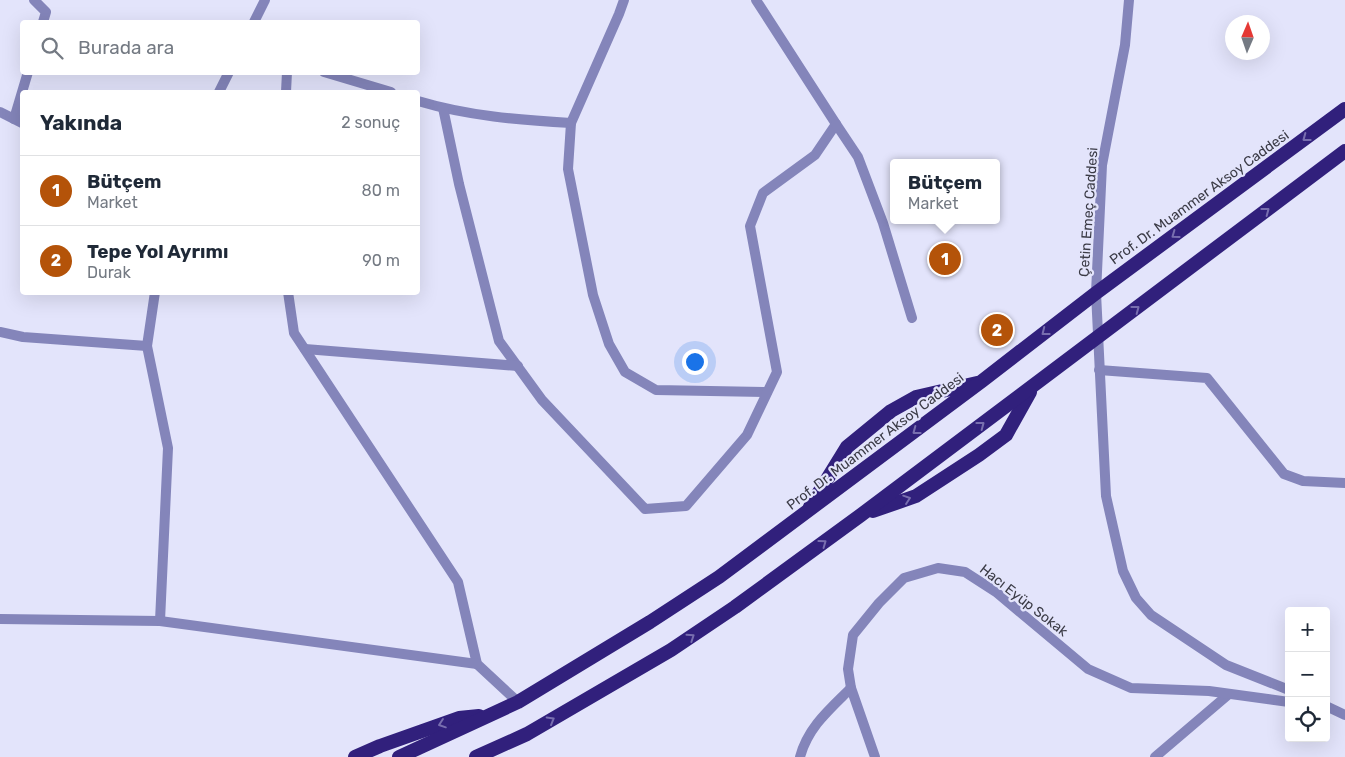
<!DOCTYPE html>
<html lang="tr">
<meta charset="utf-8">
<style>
:root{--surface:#fff;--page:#f6f6f7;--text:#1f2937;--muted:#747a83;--line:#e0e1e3;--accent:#b45309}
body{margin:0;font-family:Rubik,sans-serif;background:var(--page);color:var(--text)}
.controls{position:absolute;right:15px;bottom:15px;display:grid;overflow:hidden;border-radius:5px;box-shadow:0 5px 20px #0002}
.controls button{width:45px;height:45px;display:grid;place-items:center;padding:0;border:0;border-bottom:1px solid var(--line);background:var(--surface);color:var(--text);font:25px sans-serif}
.compass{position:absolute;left:1225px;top:15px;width:45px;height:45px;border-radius:50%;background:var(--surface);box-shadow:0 5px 20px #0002;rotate:2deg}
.you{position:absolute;left:694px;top:361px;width:18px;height:18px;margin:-12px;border:4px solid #fff;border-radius:50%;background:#1a73e8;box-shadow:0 0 0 8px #1a73e833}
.badge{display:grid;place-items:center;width:32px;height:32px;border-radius:50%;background:var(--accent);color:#fff;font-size:16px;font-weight:700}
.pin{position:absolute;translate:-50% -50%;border:2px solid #fff;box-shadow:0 1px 5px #0006}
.popup{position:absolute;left:890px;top:159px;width:110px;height:65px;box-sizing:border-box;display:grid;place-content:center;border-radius:5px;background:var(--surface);filter:drop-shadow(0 1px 4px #0005);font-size:16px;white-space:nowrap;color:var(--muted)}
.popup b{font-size:19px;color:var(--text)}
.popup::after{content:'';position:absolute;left:50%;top:100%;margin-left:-10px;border:10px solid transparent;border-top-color:var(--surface)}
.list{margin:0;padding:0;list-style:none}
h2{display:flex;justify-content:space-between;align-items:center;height:65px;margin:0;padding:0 20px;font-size:21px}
h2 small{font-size:16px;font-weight:400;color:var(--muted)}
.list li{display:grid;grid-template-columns:32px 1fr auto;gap:15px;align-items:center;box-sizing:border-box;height:70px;padding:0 20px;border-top:1px solid var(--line)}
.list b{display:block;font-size:19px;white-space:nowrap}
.list p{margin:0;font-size:16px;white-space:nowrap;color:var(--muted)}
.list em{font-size:16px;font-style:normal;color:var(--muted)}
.icon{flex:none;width:28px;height:28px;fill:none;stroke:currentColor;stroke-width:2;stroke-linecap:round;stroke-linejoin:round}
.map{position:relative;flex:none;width:1345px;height:757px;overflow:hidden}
.search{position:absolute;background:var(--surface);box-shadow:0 5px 20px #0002;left:20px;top:20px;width:400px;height:55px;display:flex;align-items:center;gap:12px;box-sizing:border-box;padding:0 18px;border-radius:5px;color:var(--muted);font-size:19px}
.panel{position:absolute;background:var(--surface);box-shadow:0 5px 20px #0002;left:20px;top:90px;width:400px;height:205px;border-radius:5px}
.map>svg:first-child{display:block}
</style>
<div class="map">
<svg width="1345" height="757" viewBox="0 0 1345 757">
<rect width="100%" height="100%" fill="#e3e4fb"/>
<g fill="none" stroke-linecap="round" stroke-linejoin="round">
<!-- minor -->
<g stroke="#8485ba" stroke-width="10">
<path d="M34 0 46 12 43 22"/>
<path d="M624 0 619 14 571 123 568 169 593 295 609 344 625 372 656 390 767 392"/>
<path d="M254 22 265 0"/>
<path d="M324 72 391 92"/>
<path d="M219 92 229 72"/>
<path d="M286 92 287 72"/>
<path d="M418 101C468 116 519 120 571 123"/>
<path d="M443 108 459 184 499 341 542 400 645 509 686 506 747 435 777 372 750 226 763 193 815 155 836 124 756 0"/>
<path d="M0 112 22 123"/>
<path d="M14 119 28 72"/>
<path d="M836 124 858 157 883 223 912 318"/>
<path d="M155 292 147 346 168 448 160 621"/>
<path d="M288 292 294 333 458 582 477 664 518 702"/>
<path d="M0 332 23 337 147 346"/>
<path d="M305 349 518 366"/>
<path d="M1099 370 1207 378 1284 474 1303 481 1345 483"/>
<path d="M0 619 160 621 477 664"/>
<path d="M800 757C808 727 830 709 851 688"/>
<path d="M1155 757 1229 694"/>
</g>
<!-- tertiary -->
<g stroke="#8485ba" stroke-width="10">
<path d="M1129 0 1125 45 1102 165 1096 293 1106 496 1123 571 1136 598 1151 615 1226 665 1289 690"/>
<path d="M1326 706 1345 715"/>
<path d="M875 757 851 688 848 669 853 635 879 603 904 578 938 568 965 572 996 592 1088 669 1131 688 1209 691 1289 702"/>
</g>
<!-- trunk -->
<g stroke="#31207c" stroke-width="14">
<path d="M810 507 847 447 891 411 916 397 977 383"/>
<path d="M873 511 916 496 979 455 1006 435 1030 392"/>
<path d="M355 757 380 746 459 718 479 716"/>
<path d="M399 757 518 702 650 622 719 577 982 381 1096 293 1345 109"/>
<path d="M476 757 527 734 671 650 735 607 861 515 1345 151"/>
</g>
</g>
<!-- one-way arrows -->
<defs><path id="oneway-chevron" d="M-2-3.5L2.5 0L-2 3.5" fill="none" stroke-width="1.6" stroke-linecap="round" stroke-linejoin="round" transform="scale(1.25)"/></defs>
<g stroke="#786eaf">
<use href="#oneway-chevron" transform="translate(1306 138) rotate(143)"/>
<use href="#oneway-chevron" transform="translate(1266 211) rotate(-37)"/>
<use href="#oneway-chevron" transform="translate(1175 235) rotate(144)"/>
<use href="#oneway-chevron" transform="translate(1136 309) rotate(-37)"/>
<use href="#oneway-chevron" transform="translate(1045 332) rotate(142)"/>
<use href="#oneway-chevron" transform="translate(981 425) rotate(-37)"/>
<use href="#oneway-chevron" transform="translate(916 431) rotate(143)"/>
<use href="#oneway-chevron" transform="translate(907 499) rotate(-19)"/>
<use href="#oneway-chevron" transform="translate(823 543) rotate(-36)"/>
<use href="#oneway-chevron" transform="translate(691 637) rotate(-34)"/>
<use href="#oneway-chevron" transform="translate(551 720) rotate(-30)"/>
<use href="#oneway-chevron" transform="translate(442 724) rotate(161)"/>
</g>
<g text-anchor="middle" stroke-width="4.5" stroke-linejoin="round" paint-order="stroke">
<!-- street labels -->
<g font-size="14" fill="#3b3b46" stroke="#e3e4fb">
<text transform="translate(1199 197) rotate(-36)" y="5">Prof. Dr. Muammer Aksoy Caddesi</text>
<text transform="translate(1088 212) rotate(-86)" y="5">Çetin Emeç Caddesi</text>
<text transform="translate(875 441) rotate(-37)" y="5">Prof. Dr. Muammer Aksoy Caddesi</text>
<text transform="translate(1024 600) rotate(38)" y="5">Hacı Eyüp Sokak</text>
</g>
</g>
</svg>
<div class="controls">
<button>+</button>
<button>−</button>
<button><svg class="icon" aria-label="locate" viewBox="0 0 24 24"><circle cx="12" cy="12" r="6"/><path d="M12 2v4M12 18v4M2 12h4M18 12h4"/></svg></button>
</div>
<svg class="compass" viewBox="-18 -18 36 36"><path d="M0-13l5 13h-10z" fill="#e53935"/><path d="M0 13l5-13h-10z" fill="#747a83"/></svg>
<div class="you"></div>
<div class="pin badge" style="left:945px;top:259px">1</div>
<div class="popup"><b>Bütçem</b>Market</div>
<div class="pin badge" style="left:997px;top:330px">2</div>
<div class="search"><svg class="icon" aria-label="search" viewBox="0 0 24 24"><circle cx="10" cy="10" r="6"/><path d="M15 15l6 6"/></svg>Burada ara</div>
<section class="panel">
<h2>Yakında<small>2 sonuç</small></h2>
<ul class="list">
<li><span class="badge">1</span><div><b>Bütçem</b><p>Market</p></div><em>80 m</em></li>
<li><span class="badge">2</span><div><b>Tepe Yol Ayrımı</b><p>Durak</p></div><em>90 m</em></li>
</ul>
</section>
</div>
